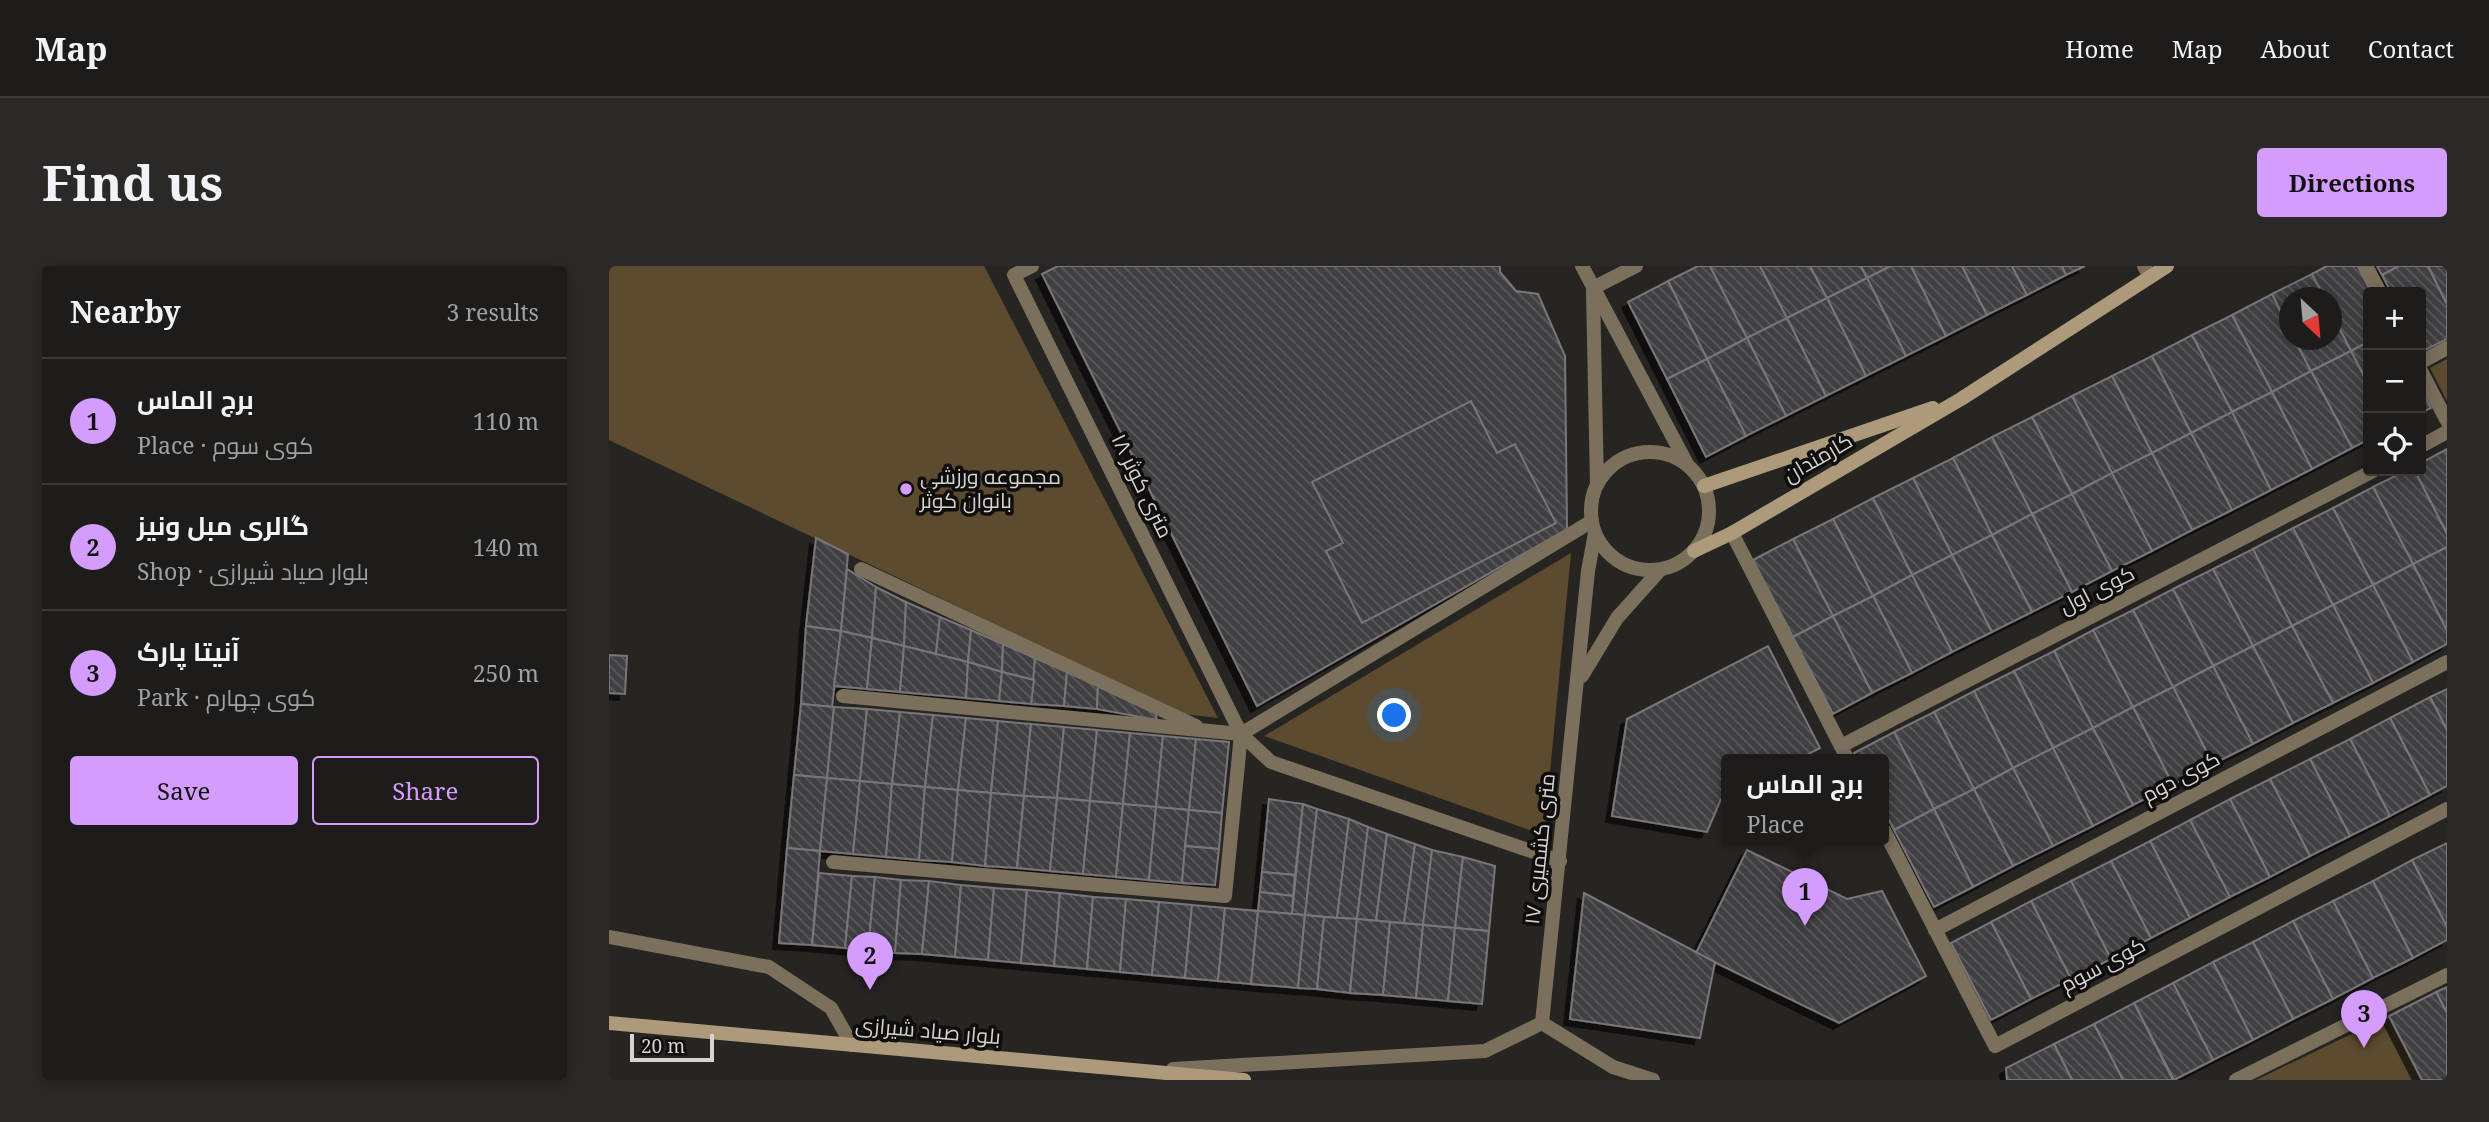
<!DOCTYPE html>
<meta charset="utf-8">
<style>
:root{--surface:#1d1c1a;--page:#2a2927;--text:#f1f3f6;--muted:#a0a1a2;--line:#3b3a39;--accent:#d49cfc}
body{margin:0;font-family:"Noto Serif",Cairo,serif;background:var(--page);color:var(--text)}
.controls{position:absolute;right:21px;top:21px;display:grid;overflow:hidden;border-radius:7px;box-shadow:0 4px 18px #0003}
.controls button{width:63px;height:63px;display:grid;place-items:center;padding:0;border:0;border-bottom:2px solid var(--line);background:var(--surface);color:var(--text);font:35px sans-serif}
.compass{position:absolute;left:1670px;top:21px;width:63px;height:63px;border-radius:50%;background:var(--surface);box-shadow:0 4px 18px #0003;rotate:154deg}
.scale{position:absolute;left:21px;bottom:18px;width:84px;box-sizing:border-box;padding-left:7px;border:4px solid #d4d3d1;border-top:0;font-size:19px;line-height:24px;white-space:nowrap;color:#d4d3d1;-webkit-text-stroke:5px #0f0e0d;paint-order:stroke}
.you{position:absolute;left:786px;top:450px;width:24px;height:24px;margin:-18px;border:5px solid #fff;border-radius:50%;background:#1a73e8;box-shadow:0 0 0 10px #1a73e833}
.badge{display:grid;place-items:center;width:46px;height:46px;border-radius:50%;background:var(--accent);color:#111;font-size:23px;font-weight:700}
.pin{position:absolute;translate:-50% -58px;filter:drop-shadow(0 2px 4px #0008)}
.pin::after{content:'';position:absolute;top:37px;width:24px;height:21px;background:inherit;clip-path:polygon(0 0,100% 0,50% 100%)}
.popup{position:absolute;left:1112px;top:488px;width:168px;height:91px;box-sizing:border-box;display:grid;place-content:center;border-radius:7px;background:var(--surface);filter:drop-shadow(0 2px 5px #0005);font-size:23px;white-space:nowrap;color:var(--muted)}
.popup b{font-size:26px;color:var(--text)}
.popup::after{content:'';position:absolute;left:50%;top:100%;margin-left:-14px;border:14px solid transparent;border-top-color:var(--surface)}
.list{margin:0;padding:0;list-style:none}
h2{display:flex;justify-content:space-between;align-items:center;height:91px;margin:0;padding:0 28px;font-size:30px}
h2 small{font-size:23px;font-weight:400;color:var(--muted)}
.list li{display:grid;grid-template-columns:46px 1fr auto;gap:21px;align-items:center;box-sizing:border-box;height:126px;padding:0 28px;border-top:2px solid var(--line)}
.list b{display:block;font-size:26px;white-space:nowrap}
.list p{margin:0;font-size:23px;white-space:nowrap;color:var(--muted)}
.list em{font-size:23px;font-style:normal;color:var(--muted)}
.actions{display:flex;gap:14px;padding:21px 28px}
.actions a{flex:1;padding:16px 0;border:2px solid var(--accent);border-radius:7px;text-align:center;font-size:24px;color:var(--accent)}
.actions .main{background:var(--accent);color:#111}
.icon{flex:none;width:38px;height:38px;fill:none;stroke:currentColor;stroke-width:2;stroke-linecap:round;stroke-linejoin:round}
.map{position:relative;flex:none;width:1838px;height:814px;overflow:hidden;border-radius:7px}
header{display:flex;align-items:center;gap:42px;box-sizing:border-box;height:98px;padding:0 35px;background:var(--surface);border-bottom:2px solid var(--line)}
header strong{font-size:33px}
nav{display:flex;gap:38px;margin-inline-start:auto;font-size:24px}
.intro{display:flex;align-items:center;justify-content:space-between;box-sizing:border-box;height:168px;padding:0 42px}
h1{margin:0;font-size:49px}
.button{padding:18px 32px;border-radius:7px;background:var(--accent);color:#111;font-size:24px;font-weight:700}
main{display:flex;gap:42px;padding:0 42px}
aside{flex:1;background:var(--surface);border-radius:7px;box-shadow:0 4px 18px #0003}
.map>svg:first-child{display:block}
</style>
<header>
<strong>Map</strong>
<nav><a>Home</a><a>Map</a><a>About</a><a>Contact</a></nav>
</header>
<div class="intro"><h1>Find us</h1><a class="button">Directions</a></div>
<main>
<aside>
<h2>Nearby<small>3 results</small></h2>
<ul class="list">
<li><span class="badge">1</span><div><b>برج الماس</b><p>Place · کوی سوم</p></div><em>110 m</em></li>
<li><span class="badge">2</span><div><b>گالری مبل ونیز</b><p>Shop · بلوار صیاد شیرازی</p></div><em>140 m</em></li>
<li><span class="badge">3</span><div><b>آنیتا پارک</b><p>Park · کوی چهارم</p></div><em>250 m</em></li>
</ul>
<div class="actions"><a class="main">Save</a><a>Share</a></div>
</aside>
<div class="map">
<svg width="1838" height="814" viewBox="0 0 1838 814">
<defs>
<pattern id="building-back-hatch" width="6" height="6" patternUnits="userSpaceOnUse" patternTransform="scale(1.75)"><rect width="6" height="6" fill="#413f42"/><path d="M-1 5l2 2M0 0l6 6M5-1l2 2" fill="none" stroke="#5c5a5c"/></pattern>
<filter id="shadow"><feDropShadow dx="-6" dy="6" stdDeviation="0" flood-color="#0009"/></filter>
</defs>
<rect width="100%" height="100%" fill="#272522"/>
<!-- park -->
<g fill="#5c4b2e">
<path d="M0 0H375L609 452 575 448 0 174Z"/>
<path d="M1838 93V135L1821 102Z"/>
<path d="M962 287 935 569 655 470Z"/>
<path d="M1780 750 1813 814H1647Z"/>
</g>
<!-- building -->
<g fill="url(#building-back-hatch)" stroke="#78767a" stroke-width="2" filter="url(#shadow)">
<path d="M449 0H891V6L907 25 929 28 956 90 958 263 648 440 433 8Z"/>
<path d="M1089 0H1101L1138 72 1098 93 1059 15Z"/>
<path d="M1101 0H1151L1178 52 1138 72Z"/>
<path d="M1151 0H1201L1218 32 1178 52Z"/>
<path d="M1201 0H1252L1258 12 1218 32Z"/>
<path d="M1252 0H1282L1258 12Z"/>
<path d="M1282 0H1302L1337 70 1297 90 1258 12Z"/>
<path d="M1302 0H1353L1378 49 1337 70Z"/>
<path d="M1353 0H1403L1418 29 1378 49Z"/>
<path d="M1403 0H1453L1457 9 1418 29Z"/>
<path d="M1453 0H1476L1457 9Z"/>
<path d="M1718 0H1749L1762 26H1759V76L1742 85 1722 46V32H1715L1703 8Z"/>
<path d="M1768 0H1790L1773 9Z"/>
<path d="M1790 0H1819L1838 38V73L1812 86V26H1782L1773 9Z"/>
<path d="M1819 0H1838V38Z"/>
<path d="M1703 8 1715 32H1680V63L1663 28Z"/>
<path d="M1258 12 1297 90 1257 110 1218 32Z"/>
<path d="M1059 15 1098 93 1058 113 1019 36Z"/>
<path d="M1663 28 1680 63V74H1686L1702 105 1663 126 1623 49Z"/>
<path d="M1218 32 1257 110 1217 130 1178 52Z"/>
<path d="M1722 46 1742 85 1702 105 1686 74H1722Z"/>
<path d="M1623 49 1663 126 1623 146 1583 69Z"/>
<path d="M1178 52 1217 130 1177 150 1138 72Z"/>
<path d="M1583 69 1623 146 1582 167 1543 90Z"/>
<path d="M1138 72 1177 150 1137 170 1098 93Z"/>
<path d="M1759 76V118L1742 85Z"/>
<path d="M1742 85 1759 118V174L1743 182 1702 105Z"/>
<path d="M1543 90 1582 167 1543 187 1503 110Z"/>
<path d="M1098 93 1137 170 1097 191 1058 113Z"/>
<path d="M1702 105 1743 182 1703 203 1663 126Z"/>
<path d="M1503 110 1543 187 1503 207 1463 130Z"/>
<path d="M1812 122 1822 142 1812 147Z"/>
<path d="M1663 126 1703 203 1662 224 1623 146Z"/>
<path d="M1463 130 1503 207 1463 228 1423 151Z"/>
<path d="M862 135 888 187 906 178 947 257 753 357 717 285 734 277 703 216Z"/>
<path d="M1623 146 1662 224 1623 244 1582 167Z"/>
<path d="M1423 151 1463 228 1423 248 1383 171Z"/>
<path d="M1582 167 1623 244 1583 264 1543 187Z"/>
<path d="M1383 171 1423 248 1383 269 1344 192Z"/>
<path d="M1838 183V268L1806 205H1812V197Z"/>
<path d="M1543 187 1583 264 1543 285 1503 207Z"/>
<path d="M1344 192 1383 269 1343 289 1304 212Z"/>
<path d="M1796 205H1806L1838 268V281L1804 298 1764 221Z"/>
<path d="M1503 207 1543 285 1503 305 1463 228Z"/>
<path d="M1304 212 1343 289 1303 309 1264 232Z"/>
<path d="M1764 221 1804 298 1764 319 1724 242Z"/>
<path d="M1463 228 1503 305 1463 326 1423 248Z"/>
<path d="M1264 232 1303 309 1264 330 1224 253Z"/>
<path d="M1724 242 1764 319 1724 339 1684 262Z"/>
<path d="M1423 248 1463 326 1423 346 1383 269Z"/>
<path d="M1224 253 1264 330 1224 350 1184 273Z"/>
<path d="M1684 262 1724 339 1683 360 1644 283Z"/>
<path d="M1383 269 1423 346 1383 366 1343 289Z"/>
<path d="M207 272 239 288 232 365 197 360Z"/>
<path d="M1184 273 1224 350 1184 371 1144 294Z"/>
<path d="M1838 281V365L1804 298Z"/>
<path d="M1644 283 1683 360 1644 380 1604 303Z"/>
<path d="M1343 289 1383 366 1343 386 1303 309Z"/>
<path d="M1804 298 1838 365V378L1804 396 1764 319Z"/>
<path d="M238 303 267 321 263 372 232 365Z"/>
<path d="M1604 303 1644 380 1604 400 1564 323Z"/>
<path d="M1303 309 1343 386 1303 407 1264 330Z"/>
<path d="M1764 319 1804 396 1764 417 1724 339Z"/>
<path d="M267 321 297 336 295 380 263 372Z"/>
<path d="M1564 323 1604 400 1564 421 1524 344Z"/>
<path d="M1264 330 1303 407 1263 427 1224 350Z"/>
<path d="M297 336 331 351 327 388 295 380Z"/>
<path d="M1724 339 1764 417 1724 437 1683 360Z"/>
<path d="M1524 344 1564 421 1524 441 1484 364Z"/>
<path d="M1224 350 1263 427 1224 448 1184 371Z"/>
<path d="M331 351 362 364 359 396 327 388Z"/>
<path d="M197 360 232 365 223 441 192 438Z"/>
<path d="M1683 360 1724 437 1684 457 1644 380Z"/>
<path d="M362 364 394 378 393 406 359 396Z"/>
<path d="M1484 364 1524 441 1484 462 1445 385Z"/>
<path d="M232 365 263 372 258 423 225 420Z"/>
<path d="M263 372 295 380 291 426 258 423Z"/>
<path d="M394 378 426 392 425 414 393 406Z"/>
<path d="M295 380 359 396 357 432 291 426Z"/>
<path d="M1159 380 1211 482 1188 494H1117V530L1112 533 1098 566 1003 550 1018 453Z"/>
<path d="M1644 380 1684 457 1644 478 1604 400Z"/>
<path d="M1445 385 1484 462 1444 482 1405 405Z"/>
<path d="M0 389 18 390 16 428 0 427Z"/>
<path d="M426 392 458 406 455 440 422 438Z"/>
<path d="M359 396 393 406 390 435 357 432Z"/>
<path d="M1604 400 1644 478 1604 498 1564 421Z"/>
<path d="M1405 405 1444 482 1404 502 1365 425Z"/>
<path d="M393 406 425 414 422 438 390 435Z"/>
<path d="M458 406 489 418 488 443 455 440Z"/>
<path d="M489 418 546 446 548 454 488 443Z"/>
<path d="M1564 421 1604 498 1564 519 1524 441Z"/>
<path d="M1838 423V464L1821 431Z"/>
<path d="M1365 425 1404 502 1365 523 1325 446Z"/>
<path d="M1821 431 1838 464V520L1821 529 1781 452Z"/>
<path d="M192 438 225 441 218 512 185 509Z"/>
<path d="M225 441 258 443 251 515 218 512Z"/>
<path d="M1524 441 1564 519 1524 539 1484 462Z"/>
<path d="M258 443 291 446 283 518 251 515Z"/>
<path d="M291 446 324 449 316 521 283 518Z"/>
<path d="M1325 446 1365 523 1325 543 1285 466Z"/>
<path d="M324 449 357 452 349 524 316 521Z"/>
<path d="M357 452 389 455 382 527 349 524Z"/>
<path d="M1781 452 1821 529 1781 550 1741 473Z"/>
<path d="M389 455 422 458 415 530 382 527Z"/>
<path d="M422 458 455 461 448 532 415 530Z"/>
<path d="M455 461 488 464 481 535 448 532Z"/>
<path d="M1484 462 1524 539 1484 560 1444 482Z"/>
<path d="M488 464 521 467 514 538 481 535Z"/>
<path d="M1285 466 1325 543 1285 564 1275 544V494H1249L1245 487Z"/>
<path d="M521 467 554 470 547 541 514 538Z"/>
<path d="M554 470 587 473 580 544 547 541Z"/>
<path d="M587 473 620 476 613 547 580 544Z"/>
<path d="M1741 473 1781 550 1741 570 1701 493Z"/>
<path d="M1444 482 1484 560 1444 580 1404 502Z"/>
<path d="M1701 493 1741 570 1701 590 1661 513Z"/>
<path d="M1404 502 1444 580 1404 600 1365 523Z"/>
<path d="M185 509 218 512 211 585 178 582Z"/>
<path d="M218 512 251 515 244 588 211 585Z"/>
<path d="M1661 513 1701 590 1661 611 1621 533Z"/>
<path d="M251 515 283 518 277 591 244 588Z"/>
<path d="M283 518 316 521 310 594 277 591Z"/>
<path d="M316 521 349 524 343 596 310 594Z"/>
<path d="M1365 523 1404 600 1364 621 1325 543Z"/>
<path d="M349 524 382 527 376 600 343 596Z"/>
<path d="M382 527 415 530 408 602 376 600Z"/>
<path d="M415 530 448 532 441 605 408 602Z"/>
<path d="M448 532 481 535 474 608 441 605Z"/>
<path d="M660 533 694 538 686 609 653 606Z"/>
<path d="M1621 533 1661 611 1621 631 1581 554Z"/>
<path d="M481 535 514 538 507 611 474 608Z"/>
<path d="M514 538 547 541 540 614 507 611Z"/>
<path d="M694 538 708 543 696 649 683 648Z"/>
<path d="M547 541 580 544 573 617 540 614Z"/>
<path d="M708 543 740 553 728 652 696 649Z"/>
<path d="M1325 543 1364 621 1325 641 1285 564Z"/>
<path d="M580 544 613 547 610 583 576 580Z"/>
<path d="M740 553 759 561 748 653 728 652Z"/>
<path d="M1581 554 1621 631 1581 652 1541 575Z"/>
<path d="M759 561 778 568 767 655 748 653Z"/>
<path d="M778 568 806 578 795 657 767 655Z"/>
<path d="M1541 575 1581 652 1542 672 1502 595Z"/>
<path d="M1838 577V661L1803 594Z"/>
<path d="M806 578 823 584 814 659 795 657Z"/>
<path d="M576 580 610 583 606 619 573 617Z"/>
<path d="M178 582 211 585 203 679 170 677Z"/>
<path d="M823 584 854 591 846 662 814 659Z"/>
<path d="M1138 584 1238 633 1273 625 1317 710 1230 757 1087 687Z"/>
<path d="M854 591 886 600 880 665 846 662Z"/>
<path d="M1803 594 1838 661V674L1804 692 1764 615Z"/>
<path d="M1502 595 1542 672 1502 693 1462 615Z"/>
<path d="M653 606 686 609 684 630 651 626Z"/>
<path d="M210 607 243 610 236 682 203 679Z"/>
<path d="M243 610 266 611 259 684 236 682Z"/>
<path d="M266 611 292 614 286 687 259 684Z"/>
<path d="M292 614 320 615 313 688 286 687Z"/>
<path d="M320 615 352 619 346 691 313 688Z"/>
<path d="M1462 615 1502 693 1462 713 1422 635Z"/>
<path d="M1764 615 1804 692 1764 712 1724 635Z"/>
<path d="M352 619 385 622 379 694 346 691Z"/>
<path d="M385 622 418 624 412 697 379 694Z"/>
<path d="M418 624 451 627 445 700 412 697Z"/>
<path d="M651 626 684 630 683 648 649 645Z"/>
<path d="M451 627 484 631 478 703 445 700Z"/>
<path d="M975 627 1106 696 1091 772 961 753Z"/>
<path d="M484 631 517 633 511 706 478 703Z"/>
<path d="M517 633 550 636 543 709 511 706Z"/>
<path d="M1422 635 1462 713 1422 733 1382 656Z"/>
<path d="M1724 635 1764 712 1724 733 1684 655Z"/>
<path d="M550 636 583 639 576 712 543 709Z"/>
<path d="M583 639 616 642 609 715 576 712Z"/>
<path d="M616 642 649 645 642 718 609 715Z"/>
<path d="M649 645 696 649 689 722 642 718Z"/>
<path d="M696 649 715 651 708 723 689 722Z"/>
<path d="M715 651 748 653 741 727 708 723Z"/>
<path d="M748 653 781 656 774 729 741 727Z"/>
<path d="M1684 655 1724 733 1684 753 1644 676Z"/>
<path d="M781 656 814 659 807 732 774 729Z"/>
<path d="M1382 656 1422 733 1382 754 1342 677Z"/>
<path d="M814 659 846 662 839 735 807 732Z"/>
<path d="M846 662 880 665 873 738 839 735Z"/>
<path d="M1644 676 1684 753 1644 774 1604 696Z"/>
<path d="M1604 696 1644 774 1604 794 1564 717Z"/>
<path d="M1564 717 1604 794 1565 814 1525 737Z"/>
<path d="M1838 721V747L1827 726Z"/>
<path d="M1827 726 1838 747V814H1813L1780 750Z"/>
<path d="M1525 737 1564 814H1514L1485 758Z"/>
<path d="M1485 758 1514 814H1463L1445 778Z"/>
<path d="M1445 778 1463 814H1398L1397 802Z"/>
</g>
<g fill="none" stroke-linecap="round" stroke-linejoin="round">
<!-- minor -->
<g stroke="#7b705c" stroke-width="14">
<path d="M423 0 405 9 632 468"/>
<path d="M1535 0 1540 9"/>
<path d="M1757 0 1771 26"/>
<path d="M984 22 1027 0"/>
<path d="M1812 96 1838 82"/>
<path d="M1812 105 1838 155"/>
<path d="M1812 180 1838 166"/>
<path d="M1123 267 1239 494"/>
<path d="M252 303 587 460"/>
<path d="M234 430 632 468 662 496 951 595"/>
<path d="M632 468 983 255"/>
<path d="M1232 480 1764 205"/>
<path d="M1275 564 1386 780 1838 543"/>
<path d="M224 596 616 630 632 468"/>
<path d="M1326 664 1838 396"/>
</g>
<!-- tertiary -->
<g stroke="#7b705c" stroke-width="14">
<path d="M973 0 1078 198"/>
<path d="M984 26 988 219"/>
<circle cx="1041" cy="245" r="59"/>
<path d="M973 410 1008 352 1051 304"/>
<path d="M0 671 160 701 222 742 243 779"/>
<path d="M933 757 979 305 986 267"/>
<path d="M933 757 1004 801 1044 814"/>
<path d="M564 803 876 785 933 757"/>
<path d="M1627 814 1838 709"/>
</g>
<!-- secondary -->
<g stroke="#ac9a7a" stroke-width="14">
<path d="M1095 220 1324 142"/>
<path d="M1085 285 1123 267 1352 133 1558 0"/>
<path d="M0 757 635 814"/>
</g>
</g>
<!-- markers -->
<circle fill="#d49cfc" stroke="#0f0e0d" stroke-width="2.5" cx="297" cy="223" r="7"/>
<g text-anchor="middle" stroke-width="7" stroke-linejoin="round" paint-order="stroke">
<!-- street labels -->
<g font-size="21" fill="#d4d3d1" stroke="#0f0e0d">
<text transform="translate(1209 192) rotate(-30)" y="7">کارمندان</text>
<text transform="translate(533 220) rotate(64)" y="7">۱۸ متری کوثر</text>
<text transform="translate(1488 324) rotate(-27)" y="7">کوی اول</text>
<text transform="translate(1572 511) rotate(-28)" y="7">کوی دوم</text>
<text transform="translate(931 583) rotate(-84)" y="7">۱۷ متری کشمیری</text>
<text transform="translate(1494 699) rotate(-28)" y="7">کوی سوم</text>
<text transform="translate(319 765) rotate(5)" y="7">بلوار صیاد شیرازی</text>
</g>
<!-- poi labels -->
<g font-size="21" fill="#d4d3d1" stroke="#0f0e0d" text-anchor="start">
<text x="311" y="218">مجموعه ورزشی<tspan x="311" dy="24">بانوان کوثر</tspan></text>
</g>
</g>
</svg>
<div class="controls">
<button>+</button>
<button>−</button>
<button><svg class="icon" aria-label="locate" viewBox="0 0 24 24"><circle cx="12" cy="12" r="6"/><path d="M12 2v4M12 18v4M2 12h4M18 12h4"/></svg></button>
</div>
<svg class="compass" viewBox="-18 -18 36 36"><path d="M0-13l5 13h-10z" fill="#e53935"/><path d="M0 13l5-13h-10z" fill="#a0a1a2"/></svg>
<div class="scale">20 m</div>
<div class="you"></div>
<div class="pin badge" style="left:1196px;top:660px">1</div>
<div class="popup"><b>برج الماس</b>Place</div>
<div class="pin badge" style="left:261px;top:724px">2</div>
<div class="pin badge" style="left:1755px;top:782px">3</div>
</div>
</main>
